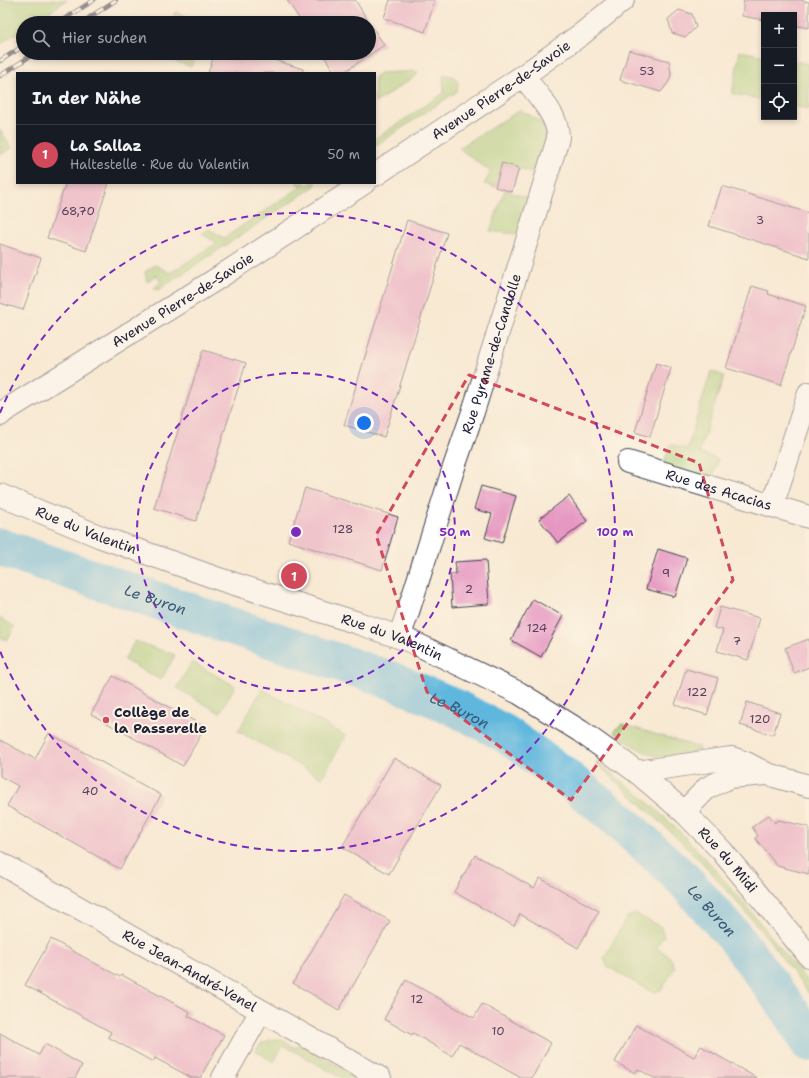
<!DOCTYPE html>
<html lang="de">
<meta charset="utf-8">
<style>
:root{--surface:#171b24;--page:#20242c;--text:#f1f3f6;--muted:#9ea1a6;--line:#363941;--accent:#d1495b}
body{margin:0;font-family:"Shantell Sans",sans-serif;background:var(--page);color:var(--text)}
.controls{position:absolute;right:12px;top:12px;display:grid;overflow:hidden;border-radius:0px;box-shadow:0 2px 6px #0003}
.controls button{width:36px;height:36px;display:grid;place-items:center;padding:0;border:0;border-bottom:1px solid var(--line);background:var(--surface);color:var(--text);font:20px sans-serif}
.you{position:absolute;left:364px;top:423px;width:14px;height:14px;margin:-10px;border:3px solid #fff;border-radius:50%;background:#1a73e8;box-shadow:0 0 0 6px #1a73e833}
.badge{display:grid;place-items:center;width:26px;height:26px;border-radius:50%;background:var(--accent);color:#fff;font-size:13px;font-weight:700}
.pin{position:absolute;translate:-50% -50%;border:2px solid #fff;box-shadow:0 1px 4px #0006}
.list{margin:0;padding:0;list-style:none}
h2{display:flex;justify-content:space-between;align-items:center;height:52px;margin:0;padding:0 16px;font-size:17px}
h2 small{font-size:13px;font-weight:400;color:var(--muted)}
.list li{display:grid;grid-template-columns:26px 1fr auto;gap:12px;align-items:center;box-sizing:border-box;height:60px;padding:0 16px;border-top:1px solid var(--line)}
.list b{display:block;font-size:15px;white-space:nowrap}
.list p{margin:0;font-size:13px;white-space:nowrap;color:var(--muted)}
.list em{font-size:13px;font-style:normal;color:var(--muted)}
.icon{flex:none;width:22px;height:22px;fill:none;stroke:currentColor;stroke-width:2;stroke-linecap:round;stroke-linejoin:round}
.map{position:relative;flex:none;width:809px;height:1078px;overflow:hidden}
.search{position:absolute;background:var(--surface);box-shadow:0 2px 6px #0003;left:16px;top:16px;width:360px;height:44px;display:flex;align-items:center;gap:10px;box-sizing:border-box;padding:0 14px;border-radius:22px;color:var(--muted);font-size:15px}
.panel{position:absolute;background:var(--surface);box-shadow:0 2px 6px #0003;left:16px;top:72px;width:360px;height:112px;border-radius:0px}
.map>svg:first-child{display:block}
</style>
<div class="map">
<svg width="809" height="1078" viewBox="0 0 809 1078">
<rect width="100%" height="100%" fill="#fcf5e5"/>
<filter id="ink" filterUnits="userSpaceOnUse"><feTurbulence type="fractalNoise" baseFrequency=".025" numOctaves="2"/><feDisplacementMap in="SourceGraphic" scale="8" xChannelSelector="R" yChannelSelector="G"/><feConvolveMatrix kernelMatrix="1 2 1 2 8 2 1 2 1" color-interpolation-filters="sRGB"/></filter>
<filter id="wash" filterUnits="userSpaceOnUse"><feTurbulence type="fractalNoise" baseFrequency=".012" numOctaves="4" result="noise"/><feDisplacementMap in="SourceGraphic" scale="16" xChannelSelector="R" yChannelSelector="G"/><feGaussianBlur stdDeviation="0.9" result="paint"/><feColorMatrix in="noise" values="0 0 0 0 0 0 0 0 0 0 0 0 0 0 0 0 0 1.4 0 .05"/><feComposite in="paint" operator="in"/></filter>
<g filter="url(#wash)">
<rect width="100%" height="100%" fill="#f8e9d3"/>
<!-- green -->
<g fill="#a4cb75" stroke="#637658">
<path d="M0 0H67L32 23H23V29L0 44Z"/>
<path d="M175 12 205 23H171Z"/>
<path d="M740 51 764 56V100L732 94Z"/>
<path d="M161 53H196L191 67 160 56Z"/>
<path d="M794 61 809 64V109L794 106Z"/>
<path d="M417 71V75L375 103V76L380 73Z"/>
<path d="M445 75C456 75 461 82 456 92L375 146V139L444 93 443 76Z"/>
<path d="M520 110 539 120 545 129 547 138 537 174 502 163 495 187 484 184 491 172 459 148Z"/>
<path d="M0 130 12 148 0 155Z"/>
<path d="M296 183H305L307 186 311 183H316L315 186 158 290 154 288 161 282 156 275 147 282 145 272 155 265 170 273 217 243 202 234 209 229 224 238 302 186Z"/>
<path d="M505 190 533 200 522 235 490 231Z"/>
<path d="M711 371 724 376 699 453 718 459 712 481 663 466 670 444 687 449Z"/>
<path d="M0 618 15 627 7 640 0 637Z"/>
<path d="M135 641 175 655 161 680 124 660Z"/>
<path d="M192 662 235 686 220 713 177 688Z"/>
<path d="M262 689 346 736 322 778 238 731Z"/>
<path d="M622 724 698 747 699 749V750C689 753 678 757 668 757 646 757 631 744 614 732L618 727Z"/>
<path d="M596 763 601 765 641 796 676 828 705 858 741 899 809 984V994L769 940 737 902 701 861 654 816Z"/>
<path d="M636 914 660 926 664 936 656 947 670 957 675 967 662 989 653 993 608 967 604 958 627 917Z"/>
<path d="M276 1039 283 1040 296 1048 299 1044 359 1078H342L283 1045 274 1062 256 1051C258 1042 268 1040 276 1039Z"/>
</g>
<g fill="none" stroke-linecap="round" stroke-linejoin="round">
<!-- river -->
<path stroke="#61b7de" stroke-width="38" id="s1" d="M0 547 393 681 452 706 504 733 559 772 617 818 683 879 735 937 793 1015 809 1043"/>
</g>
<g id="blocks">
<!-- building -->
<g fill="#e697c2">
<path d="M287 0H355L384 45 343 73H335L322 53H369V23H302Z"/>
<path d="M390 0H435L425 32 384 18Z"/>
<path d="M744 0H800L809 2V28L794 25V15H764V20L742 16Z"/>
<path d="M679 10 692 14 696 27 686 37 672 33 668 19Z"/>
<path d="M629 50 669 61 671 74 670 79 668 83 661 92 620 80Z"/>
<path d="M215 53H252L303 69V73H208Z"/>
<path d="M502 163 519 168 512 192 495 187Z"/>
<path d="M66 183H109L86 251 47 238Z"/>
<path d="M722 186 809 213V258L709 226Z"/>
<path d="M407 220 447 233 384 437 344 425Z"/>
<path d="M0 244 41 258 23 310 0 303Z"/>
<path d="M752 286 769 291 768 294 806 306 781 385 726 368Z"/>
<path d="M203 350 246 363 196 521 154 508Z"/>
<path d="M656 363 671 368 650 437 635 432Z"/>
<path d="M481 486 516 496 502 543 485 538 492 514 474 509Z"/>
<path d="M305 488 398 517 382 570 288 541Z"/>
<path d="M569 496 587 521 558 543 539 519Z"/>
<path d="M658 549 687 558 675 597 646 589Z"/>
<path d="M486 560 489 604 452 607 450 574H456L455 562Z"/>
<path d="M533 599 563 616 541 657 511 640Z"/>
<path d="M720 607 760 618 748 660 717 651 723 630 714 628Z"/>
<path d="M809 639V667L794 673 785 648Z"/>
<path d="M686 669 718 678 707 715 675 705Z"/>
<path d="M113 676 205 727 183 766 91 714Z"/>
<path d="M747 702 780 713 773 735 740 725Z"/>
<path d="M49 733 161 795 120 869 7 806 18 786 0 776V740L35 759Z"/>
<path d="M394 758 441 785 389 874 342 847Z"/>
<path d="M769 815 775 823 778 820 809 827V874L777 866 755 838 758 836 752 827Z"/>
<path d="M475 855 534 888 540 878 599 911 578 948 520 914 514 926 454 892Z"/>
<path d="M344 895 390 921 339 1010 293 983Z"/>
<path d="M51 939 120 977 122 975 190 1012 188 1016 224 1035 200 1078H192L155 1058 153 1062 108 1037 111 1032 25 985Z"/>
<path d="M406 980 474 1018 482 1004 551 1043 532 1078H521L459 1043 452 1056 413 1033 412 1035 384 1019Z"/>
<path d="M636 1025 694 1057 701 1046 757 1078H654L638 1069 635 1073 615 1062Z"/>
<path d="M0 1033 39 1055 45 1044 82 1065 75 1078H0Z"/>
</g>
</g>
</g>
<g filter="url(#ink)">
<use href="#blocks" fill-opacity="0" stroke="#424052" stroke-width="1"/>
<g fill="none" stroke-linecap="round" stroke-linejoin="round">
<!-- minor casing -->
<g stroke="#424052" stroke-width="24">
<g id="minor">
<path id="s2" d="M375 175 523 76 583 33 623 0"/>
<path id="s3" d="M0 415 3 412 215 280 364 183"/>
<path id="s4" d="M628 462 809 517"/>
<path d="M772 506 809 393"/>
<path id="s5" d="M399 637 407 615 453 470 473 412 528 237 556 145C557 142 558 139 558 136 558 115 535 92 523 76"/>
<path d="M637 772 717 760 732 758 746 763 767 774 809 786"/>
<path d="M684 812 707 788 730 777 767 774"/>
<path id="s6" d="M0 863 380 1078"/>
<path d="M223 1078 261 1011"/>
</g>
</g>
<!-- major casing -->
<g stroke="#424052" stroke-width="24">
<g id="major">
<path id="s7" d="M0 495 101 537 219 579 358 623 410 641 519 693 580 731 637 772 684 812 721 850 809 956"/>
</g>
</g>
<!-- minor -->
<use href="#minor" stroke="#fff" stroke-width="22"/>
<!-- major -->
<use href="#major" stroke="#fff" stroke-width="22"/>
<!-- rail casing -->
<g stroke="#22223b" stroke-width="4.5">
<g id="rail">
<path d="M58 23 94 0"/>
<path d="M81 23 116 0"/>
<path d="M0 61 23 46"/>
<path d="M0 76 35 53"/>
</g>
</g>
<!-- rail -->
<use href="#rail" stroke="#fcf5e5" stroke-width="3" stroke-dasharray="9" stroke-linecap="butt"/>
</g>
</g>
<!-- marked area -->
<path d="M0 0H809V1078H0ZM469 375 699 463 733 580 571 800 427 692 376 535Z" fill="#f8e9d3" fill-opacity=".55" fill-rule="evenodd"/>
<path fill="none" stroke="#d1495b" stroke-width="3" stroke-dasharray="8 5" stroke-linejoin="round" d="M469 375 699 463 733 580 571 800 427 692 376 535Z"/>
<!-- distance rings -->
<g fill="none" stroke="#7b2cbf" stroke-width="2" stroke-dasharray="7 5">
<circle cx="296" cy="532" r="159"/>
<path d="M0 413A319 319 0 1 1 0 651"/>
</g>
<!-- markers -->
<circle fill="#d1495b" stroke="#fcf5e5" stroke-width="1.5" cx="106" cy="720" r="4"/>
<g text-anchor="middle" stroke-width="4" stroke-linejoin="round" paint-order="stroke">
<!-- number labels -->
<g font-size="12" fill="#533f5d">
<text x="647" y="75">53</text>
<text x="78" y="215">68,70</text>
<text x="760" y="224">3</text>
<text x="343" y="533">128</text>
<text x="666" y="577">9</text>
<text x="469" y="593">2</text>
<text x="537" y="632">124</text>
<text x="737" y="645">7</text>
<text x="697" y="696">122</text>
<text x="760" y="723">120</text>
<text x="90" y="795">40</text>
<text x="417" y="1003">12</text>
<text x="498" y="1035">10</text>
</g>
<!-- street labels -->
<g font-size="14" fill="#22223b" stroke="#fcf5e5">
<text dy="5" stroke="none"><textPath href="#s2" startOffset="152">Avenue Pierre-de-Savoie</textPath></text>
<text dy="5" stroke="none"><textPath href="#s3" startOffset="216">Avenue Pierre-de-Savoie</textPath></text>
<text dy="5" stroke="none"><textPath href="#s5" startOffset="298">Rue Pyrame-de-Candolle</textPath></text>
<text dy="5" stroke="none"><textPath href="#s4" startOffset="95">Rue des Acacias</textPath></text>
<text dy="5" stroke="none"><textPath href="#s7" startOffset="93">Rue du Valentin</textPath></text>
<text dy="5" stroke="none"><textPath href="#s7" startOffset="417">Rue du Valentin</textPath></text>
<text dy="5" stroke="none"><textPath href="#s7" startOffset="825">Rue du Midi</textPath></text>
<text dy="5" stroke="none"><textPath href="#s6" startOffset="218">Rue Jean-André-Venel</textPath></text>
</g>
<!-- poi labels -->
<g font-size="14" font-weight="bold" fill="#22223b" stroke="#fcf5e5" text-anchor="start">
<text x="114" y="717">Collège de<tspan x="114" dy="16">la Passerelle</tspan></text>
</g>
<!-- water labels -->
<g font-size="15" font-style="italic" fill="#385674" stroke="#fcf5e5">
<text dy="5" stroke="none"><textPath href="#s1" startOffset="164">Le Buron</textPath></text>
<text dy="5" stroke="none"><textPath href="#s1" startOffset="488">Le Buron</textPath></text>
<text dy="5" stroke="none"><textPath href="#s1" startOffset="812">Le Buron</textPath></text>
</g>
</g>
<circle cx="296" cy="532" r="6" fill="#7b2cbf" stroke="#fcf5e5" stroke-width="2"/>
<g font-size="12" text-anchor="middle" font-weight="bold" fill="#7b2cbf" stroke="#fcf5e5" stroke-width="4" stroke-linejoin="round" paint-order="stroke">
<text x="455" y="536">50 m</text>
<text x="615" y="536">100 m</text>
</g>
</svg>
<div class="controls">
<button>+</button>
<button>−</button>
<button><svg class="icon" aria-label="locate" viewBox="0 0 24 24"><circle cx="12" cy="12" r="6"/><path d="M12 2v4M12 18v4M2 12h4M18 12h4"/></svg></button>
</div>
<div class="you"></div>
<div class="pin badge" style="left:294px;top:576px">1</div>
<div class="search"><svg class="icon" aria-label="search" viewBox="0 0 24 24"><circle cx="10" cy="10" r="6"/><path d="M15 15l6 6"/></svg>Hier suchen</div>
<section class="panel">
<h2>In der Nähe<small></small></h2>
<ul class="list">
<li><span class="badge">1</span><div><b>La Sallaz</b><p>Haltestelle · Rue du Valentin</p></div><em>50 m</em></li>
</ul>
</section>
</div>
